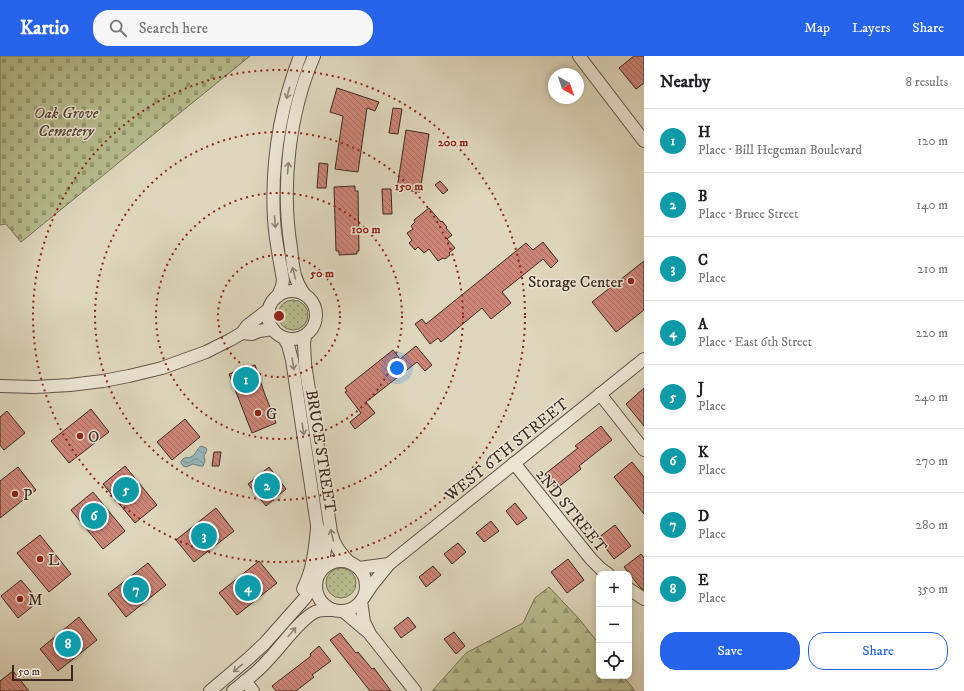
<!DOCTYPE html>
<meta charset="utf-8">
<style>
:root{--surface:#fff;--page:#f6f6f6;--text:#202124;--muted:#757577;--line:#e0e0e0;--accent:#2563eb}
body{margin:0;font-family:"IM FELL DW Pica",serif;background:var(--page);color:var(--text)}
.controls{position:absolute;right:12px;bottom:12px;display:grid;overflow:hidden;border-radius:8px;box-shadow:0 2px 6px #0003}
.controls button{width:36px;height:36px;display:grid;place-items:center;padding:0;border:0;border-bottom:1px solid var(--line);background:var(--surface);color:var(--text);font:20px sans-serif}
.compass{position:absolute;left:548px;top:12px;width:36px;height:36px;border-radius:50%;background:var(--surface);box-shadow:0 2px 6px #0003;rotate:140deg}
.scale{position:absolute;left:12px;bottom:10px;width:61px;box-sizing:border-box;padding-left:4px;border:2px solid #3b2921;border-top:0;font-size:11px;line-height:14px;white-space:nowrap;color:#3b2921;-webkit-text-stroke:3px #eae4d3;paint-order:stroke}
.you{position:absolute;left:397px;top:312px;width:14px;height:14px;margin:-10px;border:3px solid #fff;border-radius:50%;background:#1a73e8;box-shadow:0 0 0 6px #1a73e833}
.badge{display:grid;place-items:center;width:26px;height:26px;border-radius:50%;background:var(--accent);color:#fff;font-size:13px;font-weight:700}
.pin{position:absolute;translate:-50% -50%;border:2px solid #fff;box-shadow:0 1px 4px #0006}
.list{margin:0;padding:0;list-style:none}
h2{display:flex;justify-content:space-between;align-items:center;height:52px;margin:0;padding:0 16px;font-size:17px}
h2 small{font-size:13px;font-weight:400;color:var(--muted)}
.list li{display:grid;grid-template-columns:26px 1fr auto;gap:12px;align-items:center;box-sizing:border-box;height:64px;padding:0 16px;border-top:1px solid var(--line)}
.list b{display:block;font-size:15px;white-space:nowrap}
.list p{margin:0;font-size:13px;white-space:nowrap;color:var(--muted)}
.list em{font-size:13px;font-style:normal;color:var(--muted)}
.actions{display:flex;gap:8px;padding:12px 16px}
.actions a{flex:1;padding:9px 0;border:1px solid var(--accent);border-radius:16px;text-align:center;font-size:14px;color:var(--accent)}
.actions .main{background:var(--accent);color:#fff}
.icon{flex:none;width:22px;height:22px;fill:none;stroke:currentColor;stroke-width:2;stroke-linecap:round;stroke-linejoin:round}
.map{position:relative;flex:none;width:644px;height:635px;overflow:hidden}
header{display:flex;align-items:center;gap:24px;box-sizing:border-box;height:56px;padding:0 20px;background:var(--accent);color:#fff}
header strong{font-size:19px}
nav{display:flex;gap:22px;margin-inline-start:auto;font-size:14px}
.search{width:280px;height:36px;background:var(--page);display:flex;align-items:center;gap:10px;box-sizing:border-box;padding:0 14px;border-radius:16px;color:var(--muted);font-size:15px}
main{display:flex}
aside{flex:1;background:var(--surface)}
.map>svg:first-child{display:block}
</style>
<header>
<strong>Kartio</strong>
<div class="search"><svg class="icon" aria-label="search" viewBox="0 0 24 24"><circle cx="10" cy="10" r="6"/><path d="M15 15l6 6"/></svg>Search here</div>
<nav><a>Map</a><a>Layers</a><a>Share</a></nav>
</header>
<main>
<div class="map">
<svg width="644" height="635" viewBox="0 0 644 635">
<defs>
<pattern id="grass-dots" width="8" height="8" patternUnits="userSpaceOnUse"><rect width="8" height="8" fill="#b6bc8d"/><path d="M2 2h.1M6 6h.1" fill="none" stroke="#959973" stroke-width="1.8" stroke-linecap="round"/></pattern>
<pattern id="forest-firs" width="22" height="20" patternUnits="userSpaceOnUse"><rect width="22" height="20" fill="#b6bc8d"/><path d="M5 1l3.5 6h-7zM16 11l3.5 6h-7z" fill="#959973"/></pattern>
<pattern id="cemetery-stones" width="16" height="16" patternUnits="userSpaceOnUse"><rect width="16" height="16" fill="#b6bc8d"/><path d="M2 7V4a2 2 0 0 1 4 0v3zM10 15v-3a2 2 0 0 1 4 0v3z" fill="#959973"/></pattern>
<pattern id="water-waves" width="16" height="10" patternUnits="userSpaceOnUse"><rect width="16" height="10" fill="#97b6bb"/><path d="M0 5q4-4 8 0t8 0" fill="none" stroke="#7c9498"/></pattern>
<pattern id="building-back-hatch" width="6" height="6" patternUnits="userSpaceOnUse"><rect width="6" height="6" fill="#cd8577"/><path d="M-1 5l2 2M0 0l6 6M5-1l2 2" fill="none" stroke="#a86d61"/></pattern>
</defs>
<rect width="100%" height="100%" fill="#ded6bc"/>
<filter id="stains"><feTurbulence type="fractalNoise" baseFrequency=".005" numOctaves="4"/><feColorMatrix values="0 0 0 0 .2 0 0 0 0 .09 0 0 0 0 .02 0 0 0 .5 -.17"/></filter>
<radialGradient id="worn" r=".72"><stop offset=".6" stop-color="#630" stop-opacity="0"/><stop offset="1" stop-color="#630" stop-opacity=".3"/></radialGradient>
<!-- grass -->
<g fill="url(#grass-dots)" stroke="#787257">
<circle cx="293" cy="259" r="15"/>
<circle cx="341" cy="527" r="15"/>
</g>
<!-- forest -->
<path fill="url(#forest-firs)" stroke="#787257" d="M549 531 580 564 599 588V620H623L635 635H432L466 597 523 567 535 542Z"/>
<!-- cemetery -->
<path fill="url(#cemetery-stones)" stroke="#787257" d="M0 0H250L21 186 6 168 0 169Z"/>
<!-- water -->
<path fill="url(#water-waves)" stroke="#727e7d" d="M201 390 206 392 207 394 204 400 205 405 203 410H200L193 408 186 411 183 410 181 407V405L184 402C197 402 193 396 201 390Z"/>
<!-- building -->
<g fill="url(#building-back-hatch)" stroke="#3b2921">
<path d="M634 0H644V27L636 33 619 12Z"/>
<path d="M337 32 379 46 375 55 367 52 358 116 335 113 343 60 330 56Z"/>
<path d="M393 52 402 53 398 78 389 77Z"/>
<path d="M406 74 429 78 420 136 397 133Z"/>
<path d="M319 107 328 108 326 132H317Z"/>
<path d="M440 125 448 134 443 138 435 129Z"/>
<path d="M355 130V135H358L359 195H357V198L339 199V195H336L334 131Z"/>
<path d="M382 133H391L392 158H383Z"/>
<path d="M429 152 441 166 442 165 447 171 446 172 452 179 447 183 455 192 449 197 450 199 445 203 443 202 438 205 429 193 424 197 418 191 415 194 409 187 412 184 407 177 413 173 411 170 415 166 414 164Z"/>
<path d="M543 186 558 205 551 212 543 203 502 236 511 247 491 263 482 252 441 286 438 282 430 288 415 268 422 263 426 268 526 187 533 194Z"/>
<path d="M644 205V254L616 276 592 246Z"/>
<path d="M416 290 432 309 425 315 417 306 366 346 375 357 355 373 350 366 361 357 345 336 347 335 345 332 393 294 400 303Z"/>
<path d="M255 309 264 336 276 367 252 377 229 318Z"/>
<path d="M644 332V370L626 348Z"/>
<path d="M91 353 109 376 69 407 51 385Z"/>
<path d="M7 355 25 377 4 394 0 389V361Z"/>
<path d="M185 363 200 381 172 404 157 386Z"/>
<path d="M601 370 612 384 579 410 581 413 556 433 545 418 578 392 575 390Z"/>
<path d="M214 396H221L219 410H212Z"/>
<path d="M632 406 644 421V458L614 421Z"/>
<path d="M125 410 157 449 135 467 103 428Z"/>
<path d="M18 411 36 434 0 462V425Z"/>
<path d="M269 411 286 433 266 450 248 428Z"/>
<path d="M93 436 125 475 103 493 71 454Z"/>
<path d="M515 447 527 462 517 469 506 455Z"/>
<path d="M216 452 234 475 194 506 176 484Z"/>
<path d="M491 465 499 475 484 486 476 477Z"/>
<path d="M615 469 631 490 614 503 598 482Z"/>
<path d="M40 479 71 518 49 536 17 497Z"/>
<path d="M458 487 466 496 452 508 444 498Z"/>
<path d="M641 498 644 502V534L640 531 624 511Z"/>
<path d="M568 503 584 524 567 537 551 516Z"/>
<path d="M259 505 277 527 237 559 219 537Z"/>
<path d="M148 507 166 529 126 561 108 538Z"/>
<path d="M433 510 441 519 426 531 419 521Z"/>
<path d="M21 524 39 545 18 562 1 540Z"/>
<path d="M79 561 97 584 58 615 40 593Z"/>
<path d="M408 561 416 571 401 582 394 572Z"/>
<path d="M454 576 465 590 456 598 444 583Z"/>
<path d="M340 577 356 597 358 596 372 613 374 612 391 635H370L330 584Z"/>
<path d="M319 590 331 605 312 619 314 621 296 635H276L272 630 311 600 310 598Z"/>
<path d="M13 615 29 635H0V625Z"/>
</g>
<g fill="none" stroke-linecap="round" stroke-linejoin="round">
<!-- minor casing -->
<g stroke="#645448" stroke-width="14">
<g id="minor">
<path d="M579 0 644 85"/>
<circle cx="292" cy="259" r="24"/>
<path d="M304 238C293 222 293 210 291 192 281 131 289 57 314 0"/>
<path d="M278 240 282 230 283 224C280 204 275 184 274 163 271 108 280 52 300 0"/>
<path d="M242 277 252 278 259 275 273 273"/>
<path d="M305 280 304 288 305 308 331 476C334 489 339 495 348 505"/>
<path d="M284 282 288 289 292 304 317 469 322 481 325 493 322 513"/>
<path d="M0 330 35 331 70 329 103 325 129 320 162 312 206 296 230 284 242 277 247 270 269 253"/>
<path d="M600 338 644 394"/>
<path d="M514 407 591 503 601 513 608 518"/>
<circle cx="341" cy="530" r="25"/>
<path d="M359 512 389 508"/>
<path d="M303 533C313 514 315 493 317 472"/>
<path d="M629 533 644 543"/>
<path d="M364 541 372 529 389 508 644 303"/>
<path d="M361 545 364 566 369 576"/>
<path d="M343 555 369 577 415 635"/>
<path d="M245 625 253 635"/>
<path d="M210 635 249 602 265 587 305 542 316 524"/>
<path d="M233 635C245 625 258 616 268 604 281 591 299 564 315 556 321 553 327 554 333 554"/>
</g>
</g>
<!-- minor -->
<use href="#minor" stroke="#eae4d3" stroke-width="12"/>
</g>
<!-- one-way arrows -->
<defs><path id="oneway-shaft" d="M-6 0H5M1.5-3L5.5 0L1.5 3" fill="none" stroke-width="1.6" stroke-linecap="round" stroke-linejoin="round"/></defs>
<g stroke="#92867a">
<use href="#oneway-shaft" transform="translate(288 37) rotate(105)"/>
<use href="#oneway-shaft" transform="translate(288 112) rotate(-85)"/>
<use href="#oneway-shaft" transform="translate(275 166) rotate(86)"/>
<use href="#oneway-shaft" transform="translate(294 217) rotate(-104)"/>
<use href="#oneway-shaft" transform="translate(293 308) rotate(81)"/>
<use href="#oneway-shaft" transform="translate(303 373) rotate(81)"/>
<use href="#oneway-shaft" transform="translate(332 479) rotate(-104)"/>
<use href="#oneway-shaft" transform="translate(292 576) rotate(-50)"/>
<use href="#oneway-shaft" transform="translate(238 612) rotate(140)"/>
</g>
<!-- distance rings -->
<g fill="none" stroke="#8f2418" stroke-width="2" stroke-dasharray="2 4">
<circle cx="279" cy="260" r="61"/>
<circle cx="279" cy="260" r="123"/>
<circle cx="279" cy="260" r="184"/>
<circle cx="279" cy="260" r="246"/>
</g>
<!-- markers -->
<g fill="#8f2418" stroke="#eae4d3" stroke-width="1.5">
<circle cx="631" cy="225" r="4"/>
<circle cx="258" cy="357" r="4"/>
<circle cx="80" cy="380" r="4"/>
<circle cx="15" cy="438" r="4"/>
<circle cx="40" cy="503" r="4"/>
<circle cx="20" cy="543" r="4"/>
</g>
<g text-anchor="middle" stroke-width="3" stroke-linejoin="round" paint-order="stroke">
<!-- park labels -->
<g font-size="16" font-style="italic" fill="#544637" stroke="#eae4d3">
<text x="66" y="62">Oak Grove<tspan x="66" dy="18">Cemetery</tspan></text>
</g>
<!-- poi labels -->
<g font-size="16" fill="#3b2921" stroke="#eae4d3" text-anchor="start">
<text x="623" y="231" text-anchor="end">Storage Center</text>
<text x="266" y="363">G</text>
<text x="88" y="386">O</text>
<text x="23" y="444">P</text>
<text x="48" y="509">L</text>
<text x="28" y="549">M</text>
</g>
<!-- street labels -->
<g font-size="16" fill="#3b2921" stroke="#eae4d3">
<text transform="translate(506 393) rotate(-39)" y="6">WEST 6TH STREET</text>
<text transform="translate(322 395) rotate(81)" y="6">BRUCE STREET</text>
<text transform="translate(572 454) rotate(51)" y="6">2ND STREET</text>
</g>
</g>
<circle cx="279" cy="260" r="6" fill="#8f2418" stroke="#eae4d3" stroke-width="2"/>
<g font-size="12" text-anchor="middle" font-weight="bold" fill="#8f2418" stroke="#eae4d3" stroke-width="3" stroke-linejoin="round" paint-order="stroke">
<text x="453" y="90">200 m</text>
<text x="409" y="134">150 m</text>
<text x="366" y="177">100 m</text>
<text x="322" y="221">50 m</text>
</g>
<rect width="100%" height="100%" filter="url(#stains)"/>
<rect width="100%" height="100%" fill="url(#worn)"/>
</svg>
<div class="controls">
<button>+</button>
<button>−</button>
<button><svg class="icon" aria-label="locate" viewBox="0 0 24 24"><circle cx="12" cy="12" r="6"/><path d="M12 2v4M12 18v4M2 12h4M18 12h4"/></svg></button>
</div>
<svg class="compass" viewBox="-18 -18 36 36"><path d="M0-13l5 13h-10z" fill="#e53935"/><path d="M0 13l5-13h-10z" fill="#757577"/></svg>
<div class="scale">50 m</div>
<div class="you"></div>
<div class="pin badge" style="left:246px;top:324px;background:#0f9aa8">1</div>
<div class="pin badge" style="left:267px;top:430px;background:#0f9aa8">2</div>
<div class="pin badge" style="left:204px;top:480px;background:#0f9aa8">3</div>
<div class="pin badge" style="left:248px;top:532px;background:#0f9aa8">4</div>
<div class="pin badge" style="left:126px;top:434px;background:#0f9aa8">5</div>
<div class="pin badge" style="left:94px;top:460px;background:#0f9aa8">6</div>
<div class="pin badge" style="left:136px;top:534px;background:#0f9aa8">7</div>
<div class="pin badge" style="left:68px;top:588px;background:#0f9aa8">8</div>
</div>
<aside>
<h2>Nearby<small>8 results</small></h2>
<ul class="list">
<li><span class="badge" style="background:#0f9aa8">1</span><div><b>H</b><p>Place · Bill Hegeman Boulevard</p></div><em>120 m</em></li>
<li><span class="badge" style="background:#0f9aa8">2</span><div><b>B</b><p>Place · Bruce Street</p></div><em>140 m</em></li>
<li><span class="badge" style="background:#0f9aa8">3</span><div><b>C</b><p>Place</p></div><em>210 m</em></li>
<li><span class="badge" style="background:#0f9aa8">4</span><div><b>A</b><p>Place · East 6th Street</p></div><em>220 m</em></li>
<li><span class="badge" style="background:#0f9aa8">5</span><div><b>J</b><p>Place</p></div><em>240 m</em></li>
<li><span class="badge" style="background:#0f9aa8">6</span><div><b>K</b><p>Place</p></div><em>270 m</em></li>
<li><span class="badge" style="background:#0f9aa8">7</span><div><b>D</b><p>Place</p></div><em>280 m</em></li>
<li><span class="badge" style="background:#0f9aa8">8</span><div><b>E</b><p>Place</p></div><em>350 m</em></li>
</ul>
<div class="actions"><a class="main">Save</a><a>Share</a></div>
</aside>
</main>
